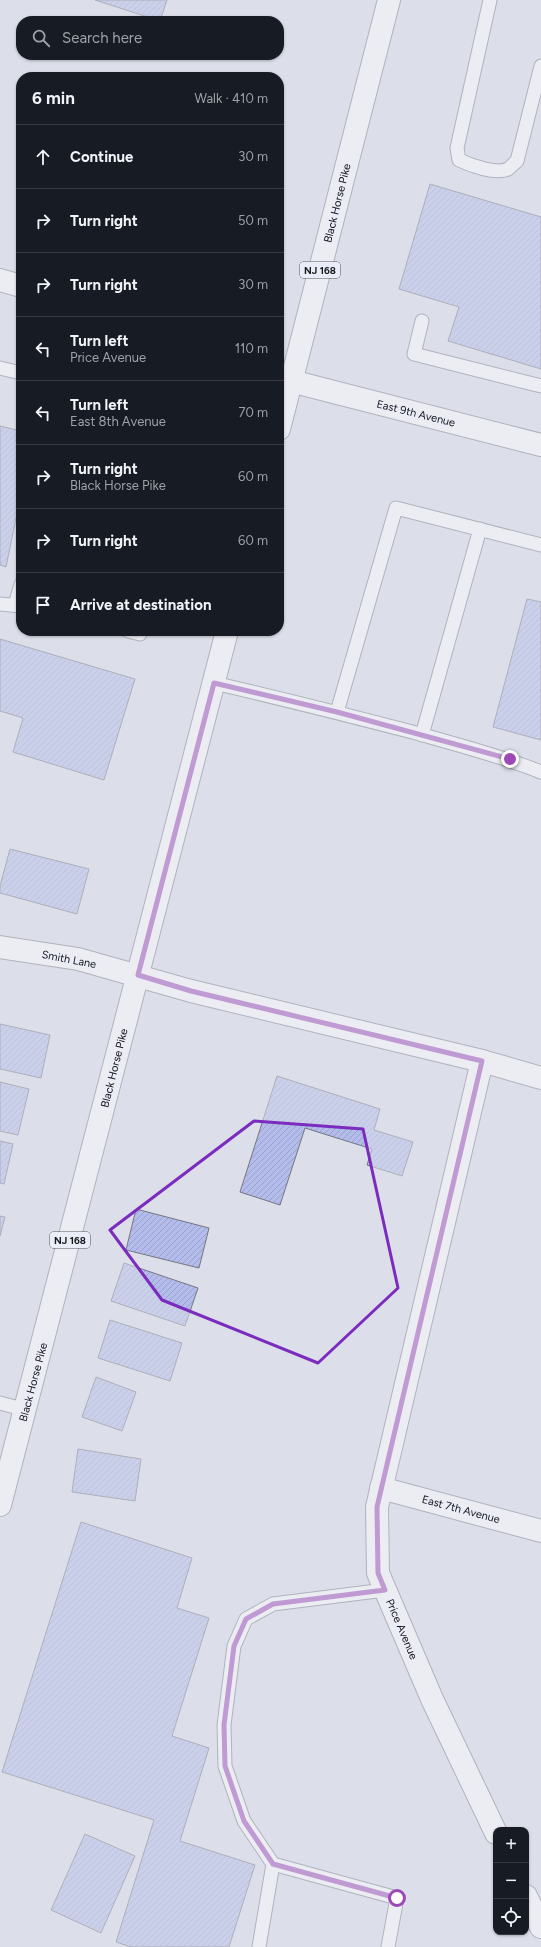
<!DOCTYPE html>
<meta charset="utf-8">
<style>
:root{--surface:#171b24;--page:#242831;--text:#f1f3f6;--muted:#9ea1a6;--line:#363941}
body{margin:0;font-family:Figtree,sans-serif;background:var(--page);color:var(--text)}
.controls{position:absolute;right:12px;bottom:12px;display:grid;overflow:hidden;border-radius:8px;box-shadow:0 1px 3px #0004}
.controls button{width:36px;height:36px;display:grid;place-items:center;padding:0;border:0;border-bottom:1px solid var(--line);background:var(--surface);color:var(--text);font:20px sans-serif}
.stop{position:absolute;width:12px;height:12px;margin:-9px;border:3px solid #9d48b6;border-radius:50%;background:#fff}
.stop.end{background:#9d48b6;border-color:#fff;box-shadow:0 1px 4px #0008}
.list{margin:0;padding:0;list-style:none}
h2{display:flex;justify-content:space-between;align-items:center;height:52px;margin:0;padding:0 16px;font-size:17px}
h2 small{font-size:13px;font-weight:400;color:var(--muted)}
.list li{display:grid;grid-template-columns:26px 1fr auto;gap:12px;align-items:center;box-sizing:border-box;height:64px;padding:0 16px;border-top:1px solid var(--line)}
.list b{display:block;font-size:15px;white-space:nowrap}
.list p{margin:0;font-size:13px;white-space:nowrap;color:var(--muted)}
.list em{font-size:13px;font-style:normal;color:var(--muted)}
.icon{flex:none;width:22px;height:22px;fill:none;stroke:currentColor;stroke-width:2;stroke-linecap:round;stroke-linejoin:round}
.map{position:relative;flex:none;width:541px;height:1947px;overflow:hidden}
.search{position:absolute;background:var(--surface);box-shadow:0 1px 3px #0004;left:16px;top:16px;width:268px;height:44px;display:flex;align-items:center;gap:10px;box-sizing:border-box;padding:0 14px;border-radius:16px;color:var(--muted);font-size:15px}
.panel{position:absolute;background:var(--surface);box-shadow:0 1px 3px #0004;left:16px;top:72px;width:268px;height:564px;border-radius:16px}
.map>svg:first-child{display:block}
</style>
<div class="map">
<svg width="541" height="1947" viewBox="0 0 541 1947">
<defs>
<pattern id="building-hatch" width="6" height="6" patternUnits="userSpaceOnUse"><rect width="6" height="6" fill="#b3bcea"/><path d="M-1 1l2-2M0 6l6-6M5 7l2-2" fill="none" stroke="#99a1c8"/></pattern>
</defs>
<rect width="100%" height="100%" fill="#dcdfea"/>
<!-- building -->
<g fill="url(#building-hatch)" stroke="#747680">
<path d="M95 0H167L160 21Z"/>
<path d="M430 184 541 217V369L448 341 459 307 399 289Z"/>
<path d="M0 426 21 431V494L6 567 0 565Z"/>
<path d="M527 599 541 602V740L493 727Z"/>
<path d="M0 639 135 679 104 780 13 752 23 718 0 711Z"/>
<path d="M10 849 89 869 77 914 0 893V886Z"/>
<path d="M0 1024 50 1035 41 1078 0 1069Z"/>
<path d="M277 1076 380 1109 374 1130 413 1142 402 1176 367 1165 372 1149 305 1128 280 1205 240 1192Z"/>
<path d="M0 1082 29 1089 18 1135 0 1131Z"/>
<path d="M0 1141 13 1144 4 1184 0 1183Z"/>
<path d="M136 1209 209 1228 199 1268 126 1250Z"/>
<path d="M0 1216 5 1217 0 1236Z"/>
<path d="M124 1263 198 1288 185 1326 111 1301Z"/>
<path d="M110 1320 182 1343 170 1381 98 1358Z"/>
<path d="M96 1377 136 1392 122 1431 82 1417Z"/>
<path d="M78 1449 141 1459 135 1501 72 1492Z"/>
<path d="M81 1522 192 1558 177 1608 209 1618 172 1736 209 1748 180 1841 255 1865 229 1947H131L116 1942 154 1820 2 1772Z"/>
<path d="M85 1834 135 1856 101 1933 51 1910Z"/>
</g>
<g fill="none" stroke-linecap="round" stroke-linejoin="round">
<!-- lane casing -->
<g stroke="#7a7d86" stroke-width="15">
<g id="lane">
<path d="M490 0 457 148 459 160C470 165 496 175 508 169 511 167 514 163 517 161L541 66"/>
<path d="M422 321 414 354 541 386"/>
<path d="M0 368 21 373"/>
<path d="M0 604 21 606"/>
<path d="M15 605 21 584"/>
<path d="M128 631 140 634 141 631"/>
<path d="M214 683C283 699 351 716 420 734 461 746 502 756 541 772"/>
<path d="M337 712 396 508 541 545"/>
<path d="M422 735 480 529"/>
<path d="M0 1403 26 1410"/>
<path d="M385 1590 273 1604 246 1619 234 1646 224 1725 225 1766 244 1821 273 1864 397 1898 388 1947"/>
<path d="M259 1947 273 1864"/>
</g>
</g>
<!-- street casing -->
<g stroke="#7a7d86" stroke-width="24">
<g id="street">
<path d="M0 280 21 286"/>
<path d="M279 378 541 445"/>
<path d="M0 947 78 959 191 991 482 1061 541 1078"/>
<path d="M482 1061 377 1507 378 1573 432 1699 496 1833"/>
<path d="M381 1488 541 1531"/>
<path d="M526 1896 541 1927"/>
</g>
</g>
<!-- primary casing -->
<g stroke="#7a7d86" stroke-width="24">
<g id="primary">
<path d="M279 429 389 0"/>
<path d="M0 1505 227 631"/>
</g>
</g>
<!-- lane -->
<use href="#lane" stroke="#fff" stroke-width="13"/>
<!-- street -->
<use href="#street" stroke="#fff" stroke-width="22"/>
<!-- primary -->
<use href="#primary" stroke="#fff" stroke-width="22"/>
</g>
<g fill="none" stroke-linecap="round" stroke-linejoin="round">
<!-- route -->
<path stroke="#9d48b6" stroke-width="5" d="M397 1898 273 1864 244 1821 225 1766 224 1725 234 1646 246 1619 273 1604 385 1590 378 1573 377 1507 482 1061 191 991 138 975 214 683 337 712 510 759"/>
</g>
<!-- marked area -->
<path d="M0 0H541V1947H0ZM254 1121 363 1129 398 1288 318 1363 162 1300 110 1230Z" fill="#dcdfea" fill-opacity=".55" fill-rule="evenodd"/>
<path fill="none" stroke="#7b2cbf" stroke-width="3" stroke-linejoin="round" d="M254 1121 363 1129 398 1288 318 1363 162 1300 110 1230Z"/>
<g text-anchor="middle" stroke-width="3.5" stroke-linejoin="round" paint-order="stroke">
<!-- shield labels -->
<g fill="#eaecf7" stroke="#55565c" stroke-width="1">
<rect x="300" y="262" width="40" height="16" rx="3"/>
<rect x="50" y="1232" width="40" height="16" rx="3"/>
</g>
<g font-size="10" font-weight="bold" fill="#15161a">
<text x="320" y="274">NJ 168</text>
<text x="70" y="1244">NJ 168</text>
</g>
<!-- street labels -->
<g font-size="11" fill="#15161a" stroke="#eaecf7">
<text transform="translate(337 203) rotate(-76)" y="4">Black Horse Pike</text>
<text transform="translate(416 413) rotate(14)" y="4">East 9th Avenue</text>
<text transform="translate(69 959) rotate(11)" y="4">Smith Lane</text>
<text transform="translate(114 1068) rotate(-76)" y="4">Black Horse Pike</text>
<text transform="translate(33 1382) rotate(-75)" y="4">Black Horse Pike</text>
<text transform="translate(461 1509) rotate(15)" y="4">East 7th Avenue</text>
<text transform="translate(402 1629) rotate(67)" y="4">Price Avenue</text>
</g>
</g>
</svg>
<div class="controls">
<button>+</button>
<button>−</button>
<button><svg class="icon" aria-label="locate" viewBox="0 0 24 24"><circle cx="12" cy="12" r="6"/><path d="M12 2v4M12 18v4M2 12h4M18 12h4"/></svg></button>
</div>
<div class="stop" style="left:397px;top:1898px"></div>
<div class="stop end" style="left:510px;top:759px"></div>
<div class="search"><svg class="icon" aria-label="search" viewBox="0 0 24 24"><circle cx="10" cy="10" r="6"/><path d="M15 15l6 6"/></svg>Search here</div>
<section class="panel">
<h2>6 min<small>Walk · 410 m</small></h2>
<ul class="list">
<li><svg class="icon" aria-label="ahead" viewBox="0 0 24 24"><path d="M12 20V5M6 11l6-6 6 6"/></svg><div><b>Continue</b></div><em>30 m</em></li>
<li><svg class="icon" aria-label="right" viewBox="0 0 24 24"><path d="M7 20v-9h11M14 6l5 5-5 5"/></svg><div><b>Turn right</b></div><em>50 m</em></li>
<li><svg class="icon" aria-label="right" viewBox="0 0 24 24"><path d="M7 20v-9h11M14 6l5 5-5 5"/></svg><div><b>Turn right</b></div><em>30 m</em></li>
<li><svg class="icon" aria-label="left" viewBox="0 0 24 24"><path d="M17 20v-9H6M10 6l-5 5 5 5"/></svg><div><b>Turn left</b><p>Price Avenue</p></div><em>110 m</em></li>
<li><svg class="icon" aria-label="left" viewBox="0 0 24 24"><path d="M17 20v-9H6M10 6l-5 5 5 5"/></svg><div><b>Turn left</b><p>East 8th Avenue</p></div><em>70 m</em></li>
<li><svg class="icon" aria-label="right" viewBox="0 0 24 24"><path d="M7 20v-9h11M14 6l5 5-5 5"/></svg><div><b>Turn right</b><p>Black Horse Pike</p></div><em>60 m</em></li>
<li><svg class="icon" aria-label="right" viewBox="0 0 24 24"><path d="M7 20v-9h11M14 6l5 5-5 5"/></svg><div><b>Turn right</b></div><em>60 m</em></li>
<li><svg class="icon" aria-label="arrive" viewBox="0 0 24 24"><path d="M6 21V4h12l-3 4 3 4H6"/></svg><div><b>Arrive at destination</b></div></li>
</ul>
</section>
</div>
